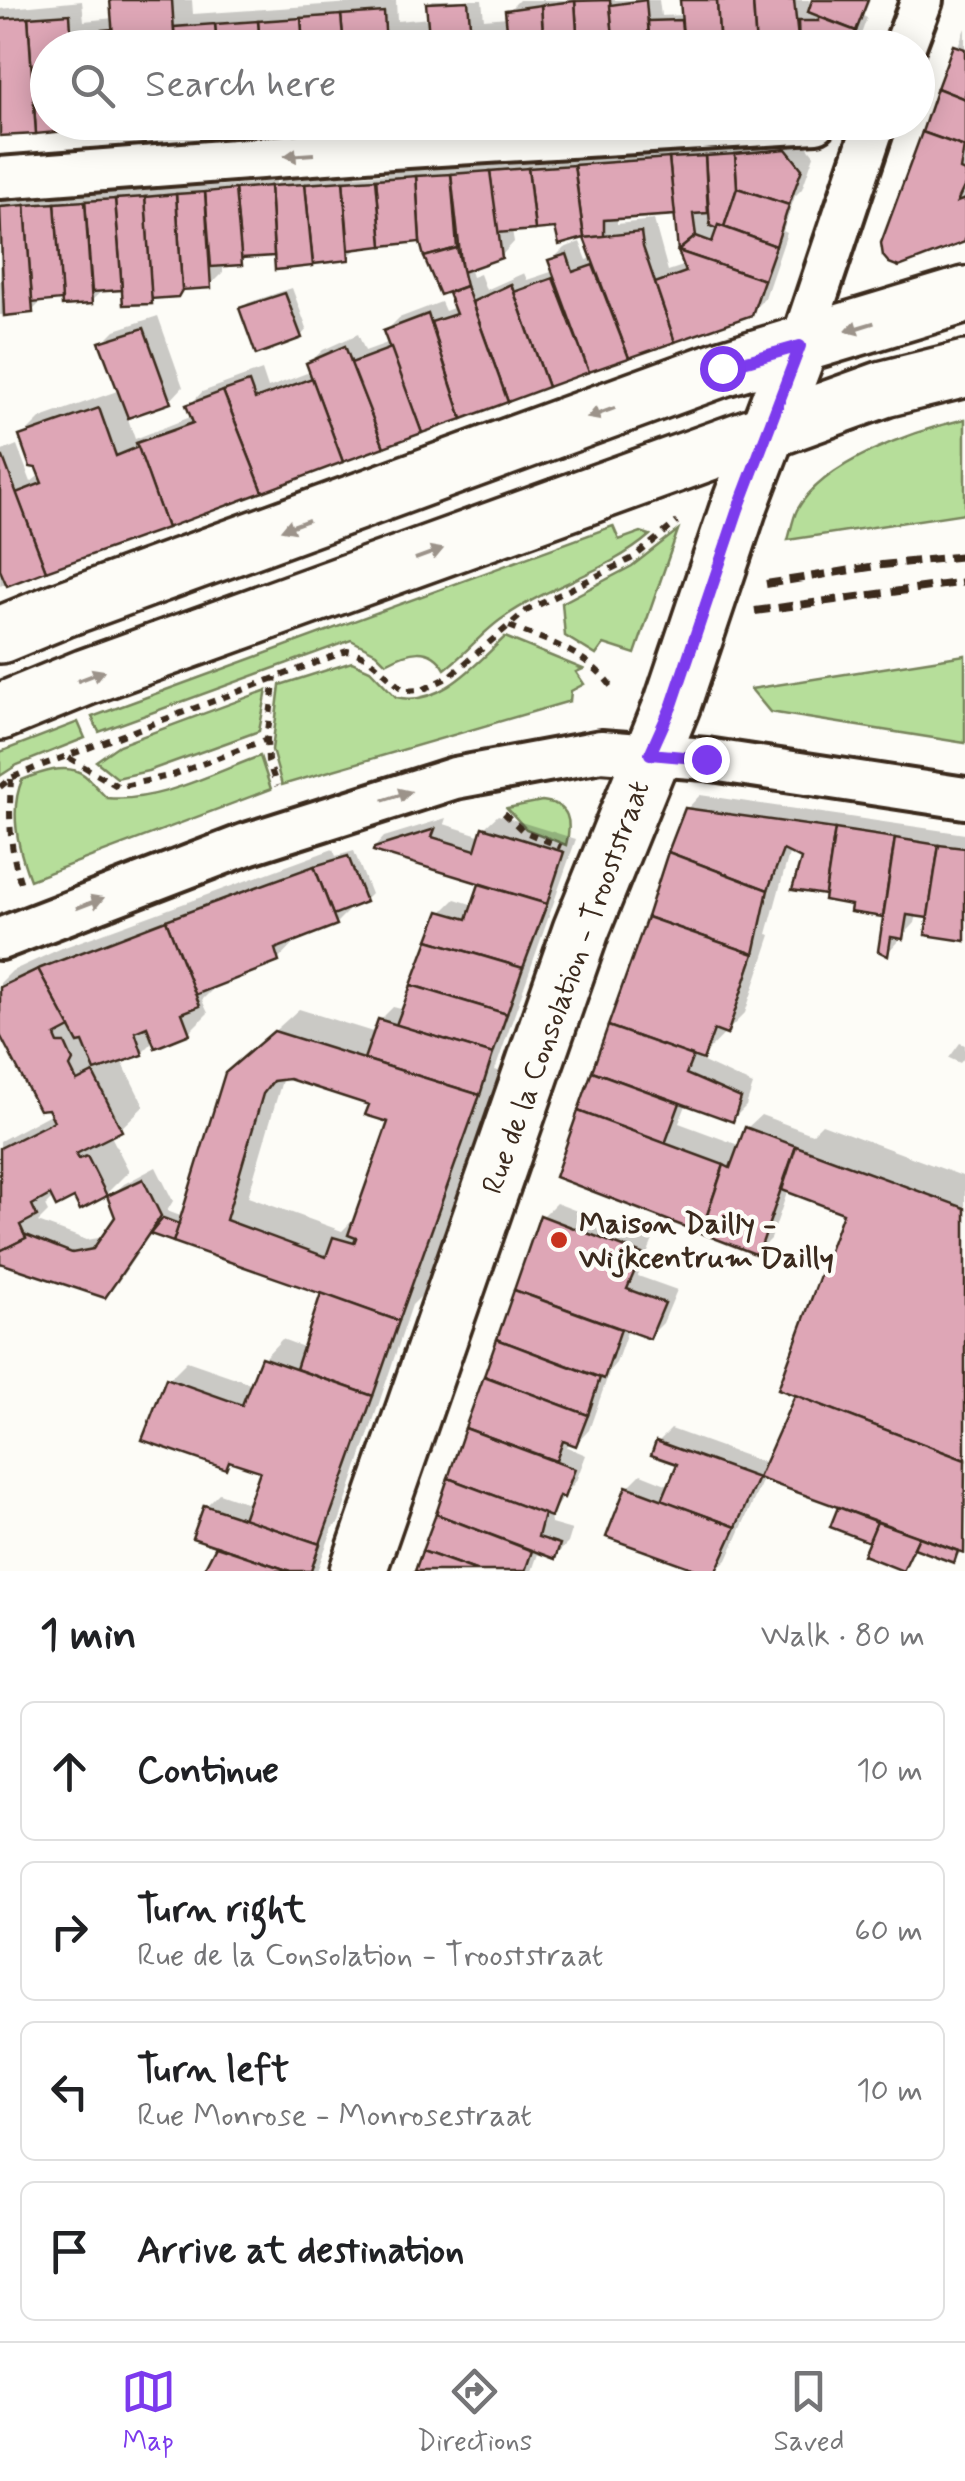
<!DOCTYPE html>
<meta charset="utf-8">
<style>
:root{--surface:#fff;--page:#f6f6f6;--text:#202124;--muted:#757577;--line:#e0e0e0;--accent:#7c3aed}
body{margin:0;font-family:Mynerve,sans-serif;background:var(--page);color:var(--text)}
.stop{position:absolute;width:30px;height:30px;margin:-22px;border:8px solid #7c3aed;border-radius:50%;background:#fff}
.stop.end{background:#7c3aed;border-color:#fff;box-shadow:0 2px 10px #0008}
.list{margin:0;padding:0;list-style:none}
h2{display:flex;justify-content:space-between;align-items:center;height:130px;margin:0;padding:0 40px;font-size:42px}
h2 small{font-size:32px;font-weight:400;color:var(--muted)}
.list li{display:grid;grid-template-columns:65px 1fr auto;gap:30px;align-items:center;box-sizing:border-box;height:140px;margin:0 20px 20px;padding:0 20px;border:2px solid var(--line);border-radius:15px}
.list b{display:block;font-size:38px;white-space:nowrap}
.list p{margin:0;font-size:32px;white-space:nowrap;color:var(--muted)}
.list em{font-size:32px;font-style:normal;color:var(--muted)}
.icon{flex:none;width:55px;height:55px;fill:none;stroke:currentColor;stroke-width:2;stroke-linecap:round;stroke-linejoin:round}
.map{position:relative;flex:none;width:965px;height:1571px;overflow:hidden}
.search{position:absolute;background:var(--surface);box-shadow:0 5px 25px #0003;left:30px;right:30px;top:30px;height:110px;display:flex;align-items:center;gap:25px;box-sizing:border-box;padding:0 35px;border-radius:55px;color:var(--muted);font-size:38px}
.sheet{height:770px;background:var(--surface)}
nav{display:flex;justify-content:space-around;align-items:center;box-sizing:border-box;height:140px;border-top:2px solid var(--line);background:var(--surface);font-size:28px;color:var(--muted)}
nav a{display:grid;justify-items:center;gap:5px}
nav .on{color:var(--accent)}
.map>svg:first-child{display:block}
</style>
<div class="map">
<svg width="965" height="1571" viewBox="0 0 965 1571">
<rect width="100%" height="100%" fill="#fdfcf7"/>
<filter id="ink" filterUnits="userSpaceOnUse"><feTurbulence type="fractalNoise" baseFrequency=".01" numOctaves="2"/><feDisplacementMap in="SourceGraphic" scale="20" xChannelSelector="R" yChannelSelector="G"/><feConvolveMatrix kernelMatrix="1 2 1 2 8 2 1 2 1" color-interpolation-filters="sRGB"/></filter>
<g filter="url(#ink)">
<!-- green -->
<g fill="#b6de9a" stroke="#78845c" stroke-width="2.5">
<path d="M965 419V513L788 540C791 530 793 518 797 510 824 461 914 431 965 419Z"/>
<path d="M613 526 619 540 641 532 650 535C608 572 549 585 503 618 482 632 466 654 445 669 430 644 408 651 386 663L376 653 351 640 99 732 92 717Z"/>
<path d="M678 530 635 654 604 644 596 655 565 636 562 603 632 566Z"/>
<path d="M505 637 583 669 576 672 584 684 571 691 570 701 282 785 272 750 280 685 352 662 370 670 396 697C439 708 476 664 505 637Z"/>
<path d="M965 655V743L770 712 751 689Z"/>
<path d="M267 690 259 731 148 771 117 778 96 761 119 745Z"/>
<path d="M78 722 85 738 17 765 0 776V752Z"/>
<path d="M260 756 271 789 30 880C18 849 9 811 22 780 39 773 67 762 84 775 92 781 99 791 107 798 158 803 213 773 260 756Z"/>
<path d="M542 801C570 804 572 821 566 845L526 829 507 808Z"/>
</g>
<!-- shadow -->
<g fill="#0003" fill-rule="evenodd">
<path d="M112 0H192L193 14 396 0 397 21 430 18 429 4 433 0H482L484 19 508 17V11L519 0H659L661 16 684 15 683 0H809L811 10 814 0H870L863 16 867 18 856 48H48V122H147L0 134V9L82 1 84 21 114 18Z"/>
<path d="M965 28V240L884 243 924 133Z"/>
<path d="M800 137 814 155 802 189 795 196 783 231 787 233 765 298 751 312 0 586V452L17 445 31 482 41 474 22 437 41 418 120 390 102 343 115 330 158 316 183 387 170 401 127 416 135 439 193 416 189 406 202 392 262 370 268 388 312 371 309 363 323 350 358 334 365 351 390 342 386 331 399 318 441 302 445 311 456 307 451 293 458 286 421 240 359 246 348 257 277 267 276 250 273 253 248 255 241 263 223 264V272L210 285 183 288 156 296 151 301 124 287 104 289 91 301 65 297 43 300 32 311 0 315V195L218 179V186L276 181V185L286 174 356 169V176L385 174 392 167 503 159 504 165 537 163 544 156 717 143 718 150 744 148 751 141ZM677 212 686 265 668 271 654 220 617 224V216ZM557 226 585 235 593 258 587 260 580 242 564 248 551 261 554 271 527 280 524 273 486 290 480 274 472 277 469 267 501 256 514 242 512 230Z"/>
<path d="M292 288 307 329 301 336 242 309 248 303Z"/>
<path d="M700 795 965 834V939L930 916 917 914 915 923 887 953 886 915 853 910 854 902 828 892 804 858 790 850 767 934 771 935 745 1013 699 1060 753 1085 746 1106 732 1120 687 1103 679 1123 741 1146 747 1128 761 1115 812 1134 822 1124 965 1177V1548L953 1560 917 1546 902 1568 872 1540 833 1525 843 1506 764 1477 727 1560 715 1571H708L628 1487 641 1474 671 1486 680 1462 658 1442 671 1429 768 1464 799 1394 846 1212 788 1190 771 1239 758 1252 582 1108 687 809Z"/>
<path d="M498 815 576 839 495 1070 501 1072 422 1295 412 1305 339 1522 333 1528 317 1571H206L220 1545 206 1506 219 1493 251 1504 263 1470 232 1459 226 1466 168 1380 187 1361 253 1384 263 1359 282 1339 306 1348 324 1292 152 1232 118 1282 104 1295 0 1261V1141L52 1113 0 1030V983L12 971 62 948 333 849 336 856 354 851 371 894 365 900 355 904 336 923 297 940 278 960 218 984 202 1000 208 1013 189 1032 155 1040 142 1053 121 1060 144 1106 120 1129 110 1134 129 1171 106 1194 54 1197 45 1206 48 1212 38 1222 87 1240 104 1237 118 1217 110 1197 124 1184 156 1167 173 1201 167 1211 183 1217 227 1074 299 1009 376 1033 380 1020 393 1007 405 1010 442 912 455 899 474 905 482 882 373 849 384 837 446 818 444 824 482 836 484 828ZM283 1077 372 1103 391 1121 357 1216 342 1231 248 1197Z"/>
<path d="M960 1043 965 1045V1057L960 1063 949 1058Z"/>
<path d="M556 1203 653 1240 638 1276 677 1290 663 1323 650 1336 628 1329 616 1363 610 1370 589 1430 576 1444 570 1441 567 1447 586 1455 576 1481 550 1514 551 1524 572 1530 568 1543 555 1556 539 1551 532 1571H418L542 1217Z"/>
</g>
<!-- building -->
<g fill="#dea6b6" stroke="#3b2a1e" stroke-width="2.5" fill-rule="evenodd">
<path d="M110 0H172L175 48H114Z"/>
<path d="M610 0 614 48H578L575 1Z"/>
<path d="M646 0 650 48H614L610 5Z"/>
<path d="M680 0H717L720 48H684Z"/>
<path d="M717 0H753L756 48H720Z"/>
<path d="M753 0H794L799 48H756Z"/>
<path d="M812 0H868L856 31 808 12Z"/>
<path d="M468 1 472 48H430L426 3Z"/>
<path d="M575 1 578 48H544L541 5Z"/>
<path d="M541 5 544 48H509L505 10Z"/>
<path d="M384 12 386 48H344L341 15Z"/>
<path d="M70 14 72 48H48V122H77L78 130 36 134 28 17Z"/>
<path d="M341 15 344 48H303L301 18Z"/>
<path d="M28 17 36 134 0 136V19Z"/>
<path d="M819 17 856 31 849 48H799L798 21H819Z"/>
<path d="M301 18 303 48H260L258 21Z"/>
<path d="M681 20 684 48H650L648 21Z"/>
<path d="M258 21 260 48H217L215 24Z"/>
<path d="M215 24 217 48H175L174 27Z"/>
<path d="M112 29 114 48H72L71 33Z"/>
<path d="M507 29 509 48H472L471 31Z"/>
<path d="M428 30 430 48H386L385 33Z"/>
<path d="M953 45 965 49V99L937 88Z"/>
<path d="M937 88 965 99V147L922 132Z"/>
<path d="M77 122H119L120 127 78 130Z"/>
<path d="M922 132 964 147 960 170 965 172V185L957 202 965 199V242L899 267 889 263 883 256 881 243Z"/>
<path d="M786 149 802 169 789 205 737 188 735 154Z"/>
<path d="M735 154 737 188 724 227 718 225 717 229 710 226 705 156Z"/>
<path d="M705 156 708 213 693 214 696 236 678 251 669 158Z"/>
<path d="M669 158 675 215 604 220V236L584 238 574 165Z"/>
<path d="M574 165 584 238 559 245 555 228 535 230 528 168Z"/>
<path d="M528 168 535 230 497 233 490 171Z"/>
<path d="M490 171 502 258 462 272 451 174Z"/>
<path d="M451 174 457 248 424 257 420 242 416 176Z"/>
<path d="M416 176 420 242 382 246 376 179Z"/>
<path d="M376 179 382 246 349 250 343 181Z"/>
<path d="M343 181 349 260 313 264 305 184Z"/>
<path d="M305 184 313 266 275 270 270 186Z"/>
<path d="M270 186 274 256 241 258 235 189Z"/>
<path d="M737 188 789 205 776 246 724 227Z"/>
<path d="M235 189 242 265 211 267 205 192Z"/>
<path d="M205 192 211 288 182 290 176 194Z"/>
<path d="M176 194 182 290 178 297 151 299 145 197Z"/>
<path d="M145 197 152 304 123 305 115 199Z"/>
<path d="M115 199 122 290 92 292 85 201Z"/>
<path d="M85 201 92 304 62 306 55 203Z"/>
<path d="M55 203 62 300 32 303 25 205Z"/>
<path d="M25 205 33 313 4 316 0 207Z"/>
<path d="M718 225 776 246 764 280 678 251 696 236 712 242Z"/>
<path d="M641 232 643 247 675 342 629 358 584 238Z"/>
<path d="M457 248 466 286 440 295 424 257Z"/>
<path d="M678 251 764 280 752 315 675 342 655 283 686 272Z"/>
<path d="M567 254 573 272 593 265 629 358 589 372 548 260Z"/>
<path d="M553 278 589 372 548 387 514 292Z"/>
<path d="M511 284 548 387 508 402 472 302Z"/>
<path d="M466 286 508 402 462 419 431 322 456 314 448 293Z"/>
<path d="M285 293 302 338 256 355 239 308Z"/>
<path d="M428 314 462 419 422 433 383 331Z"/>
<path d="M144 328 171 403 128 418 99 342Z"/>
<path d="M345 346 384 447 343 462 306 363Z"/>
<path d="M391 348 422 433 384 447 351 363Z"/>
<path d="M312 378 343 462 263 492 223 391 249 382 255 399Z"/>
<path d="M223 391 263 492 167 528 136 443 193 423 186 405Z"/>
<path d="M99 408 116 456 138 447 167 528 46 571 16 493 42 483 36 468 30 467 19 436Z"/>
<path d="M3 457 46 571 7 586 0 570V458Z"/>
<path d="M685 808 835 829 825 895 792 890 801 859 783 850 768 890 668 852Z"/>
<path d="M482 827 564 852 547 904 373 851 374 848 435 829 432 837 475 850Z"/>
<path d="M835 829 895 838 883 917 850 912 851 905 824 900Z"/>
<path d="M895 838 939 845 928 918 907 915 903 939 891 937 888 956 878 951Z"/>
<path d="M939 845 965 848V941L925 935Z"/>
<path d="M668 852 768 890 754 954 647 917Z"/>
<path d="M348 856 366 902 333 915 314 866Z"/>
<path d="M314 866 337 925 275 949 279 962 195 995 166 920Z"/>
<path d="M479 884 547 904 523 968 428 940 439 911 467 919Z"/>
<path d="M647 917 754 954 727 1035 714 1030 703 1060 608 1026Z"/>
<path d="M166 920 200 1006 182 1013 190 1034 155 1048 147 1027 135 1032 143 1055 95 1071 83 1042 78 1043 38 969Z"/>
<path d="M428 940 523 968 507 1014 411 985Z"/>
<path d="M38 969 70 1028 55 1036 58 1043H65L73 1061 70 1067 77 1081 93 1073 122 1131 76 1154 79 1159 87 1156 107 1196 80 1210 74 1198 56 1207 50 1195 32 1205 37 1216 20 1225 26 1238 0 1251V1148L54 1121 48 1109 39 1110 0 1035V987Z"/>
<path d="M411 985 507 1014 493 1054 396 1025Z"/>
<path d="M378 1019 493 1054 480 1095 364 1059Z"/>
<path d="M608 1026 693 1056 686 1074 741 1098 733 1122 592 1071Z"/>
<path d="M274 1031 480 1095 399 1321 173 1242 225 1073ZM289 1079 369 1105 365 1115 388 1122 348 1235 356 1238 354 1243 333 1237 326 1257 226 1220 263 1094 273 1081Z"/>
<path d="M592 1071 680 1103 665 1144 578 1111Z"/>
<path d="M578 1111 724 1165 701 1233 555 1177Z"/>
<path d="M745 1127 796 1146 758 1255 701 1233 724 1165 730 1168Z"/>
<path d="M796 1146 965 1208V1460L778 1389 843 1213 782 1190Z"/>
<path d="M143 1179 161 1216 105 1298 0 1263V1251L26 1238 24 1234 72 1253 93 1249 115 1217 107 1196Z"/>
<path d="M540 1215 642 1254 627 1289 665 1303 650 1339 514 1290Z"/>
<path d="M163 1218 179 1224 173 1242 150 1234Z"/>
<path d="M514 1290 621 1329 604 1379 497 1339Z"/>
<path d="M321 1293 399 1321 373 1396 296 1369Z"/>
<path d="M497 1339 600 1378 588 1415 484 1376Z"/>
<path d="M261 1357 373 1396 320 1544 243 1519 260 1471 229 1461 226 1469 142 1440 166 1378 242 1405Z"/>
<path d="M484 1376 588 1415 576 1446 563 1441 556 1461 465 1428Z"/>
<path d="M795 1395 965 1460 964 1553 758 1478Z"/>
<path d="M465 1428 575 1469 564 1498 559 1496 551 1517 448 1478Z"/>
<path d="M656 1441 758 1478 736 1527 662 1500 677 1464 651 1455Z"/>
<path d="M448 1478 544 1514 538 1537 560 1544 555 1559 436 1514Z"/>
<path d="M626 1486 736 1527 716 1571H700L606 1537Z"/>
<path d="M204 1505 320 1544 311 1571H290L192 1538Z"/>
<path d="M838 1507 877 1522 869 1542 830 1527Z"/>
<path d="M436 1514 532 1551 525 1571H478L422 1551Z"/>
<path d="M877 1522 919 1537 903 1571 863 1555Z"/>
<path d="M919 1537 958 1551 954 1563 914 1548Z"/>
<path d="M216 1546 290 1571H203Z"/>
<path d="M422 1551 478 1571H415Z"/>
</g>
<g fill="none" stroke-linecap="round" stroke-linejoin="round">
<!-- street casing -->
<g stroke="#3b2a1e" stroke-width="48">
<g id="street">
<path d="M904 48 922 0"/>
<path d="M0 178 391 148 816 122"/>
<path d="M800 346 875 122"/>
<path d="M0 939 247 844 455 778 601 751 706 759 965 798"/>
</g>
</g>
<!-- secondary casing -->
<g stroke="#3b2a1e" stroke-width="62">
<g id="secondary">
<path d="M0 635 61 610 723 368 965 295"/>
<path d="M0 712 86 677 884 389 965 369"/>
<path d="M358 1571 581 930 672 705 738 509 800 346"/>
</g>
</g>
<!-- path -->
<g stroke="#3b2a1e" stroke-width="6" stroke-dasharray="8 8" stroke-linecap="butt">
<path d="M509 626C549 642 585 651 611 686"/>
<path d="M267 739 268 761 277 786"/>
<path d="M69 758 119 787 173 775 267 739 275 677"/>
<path d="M11 779C9 816 9 848 21 884"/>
<path d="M0 787 11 778 40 766 347 651C372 654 386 677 405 691L422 690 449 677 526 611 633 558 677 522"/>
<path d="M504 813 523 831 561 847"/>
</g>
<!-- street -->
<use href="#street" stroke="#fdfcf7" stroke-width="40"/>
<!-- secondary -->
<use href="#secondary" stroke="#fdfcf7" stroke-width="55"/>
<!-- rail -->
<g stroke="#3b2a1e" stroke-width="8" stroke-dasharray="15 8" stroke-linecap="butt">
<path d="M766 584 882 565 965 556"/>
<path d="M755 611 965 582"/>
</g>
</g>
<!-- one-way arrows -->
<defs><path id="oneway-solid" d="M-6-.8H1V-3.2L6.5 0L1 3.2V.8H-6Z" transform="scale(2.5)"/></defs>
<g fill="#9c938a">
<use href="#oneway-solid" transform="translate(299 155) rotate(176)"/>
<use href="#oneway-solid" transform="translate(860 327) rotate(163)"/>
<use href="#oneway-solid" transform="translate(601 413) rotate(160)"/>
<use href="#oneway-solid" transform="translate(295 525) rotate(160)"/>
<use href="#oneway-solid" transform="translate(429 554) rotate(-20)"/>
<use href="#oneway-solid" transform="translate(91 676) rotate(-21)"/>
<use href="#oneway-solid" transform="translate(397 796) rotate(-18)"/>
<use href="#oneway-solid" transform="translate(90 903) rotate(-21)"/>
</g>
</g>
<g fill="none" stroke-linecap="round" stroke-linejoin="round" filter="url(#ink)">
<!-- route -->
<path stroke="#7c3aed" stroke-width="12" d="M706 759 650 754 672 705 738 509 800 346 722 368"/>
</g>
<!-- markers -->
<circle fill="#c8321e" stroke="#fdfcf7" stroke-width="4" cx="559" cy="1240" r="10"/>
<g text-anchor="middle" stroke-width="9" stroke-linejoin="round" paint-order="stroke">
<!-- street labels -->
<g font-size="30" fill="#3b2a1e" stroke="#fdfcf7">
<text transform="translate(565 987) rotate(-70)" y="10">Rue de la Consolation - Trooststraat</text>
</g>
<!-- poi labels -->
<g font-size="30" font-weight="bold" fill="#3b2a1e" stroke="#fdfcf7" text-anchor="start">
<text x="579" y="1233">Maison Dailly -<tspan x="579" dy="34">Wijkcentrum Dailly</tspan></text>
</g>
</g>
</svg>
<div class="stop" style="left:722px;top:368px"></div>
<div class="stop end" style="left:706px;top:759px"></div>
<div class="search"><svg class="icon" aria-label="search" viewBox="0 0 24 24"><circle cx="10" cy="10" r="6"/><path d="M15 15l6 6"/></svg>Search here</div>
</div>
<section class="sheet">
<h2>1 min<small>Walk · 80 m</small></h2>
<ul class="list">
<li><svg class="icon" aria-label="ahead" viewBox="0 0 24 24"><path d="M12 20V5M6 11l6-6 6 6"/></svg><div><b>Continue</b></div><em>10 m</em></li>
<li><svg class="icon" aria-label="right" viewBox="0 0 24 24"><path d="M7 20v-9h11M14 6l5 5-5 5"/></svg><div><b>Turn right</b><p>Rue de la Consolation - Trooststraat</p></div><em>60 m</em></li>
<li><svg class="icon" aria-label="left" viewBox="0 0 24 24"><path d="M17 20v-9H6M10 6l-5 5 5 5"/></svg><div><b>Turn left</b><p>Rue Monrose - Monrosestraat</p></div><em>10 m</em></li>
<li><svg class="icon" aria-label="arrive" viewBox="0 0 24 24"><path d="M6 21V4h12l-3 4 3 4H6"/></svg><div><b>Arrive at destination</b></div></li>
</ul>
</section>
<nav>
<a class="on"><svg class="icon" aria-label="map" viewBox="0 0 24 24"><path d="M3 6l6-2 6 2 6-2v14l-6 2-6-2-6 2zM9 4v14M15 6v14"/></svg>Map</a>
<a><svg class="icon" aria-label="directions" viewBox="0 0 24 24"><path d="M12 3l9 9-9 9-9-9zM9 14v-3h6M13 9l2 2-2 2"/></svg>Directions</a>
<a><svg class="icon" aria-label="saved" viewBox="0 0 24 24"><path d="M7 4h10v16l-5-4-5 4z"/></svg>Saved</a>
</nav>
